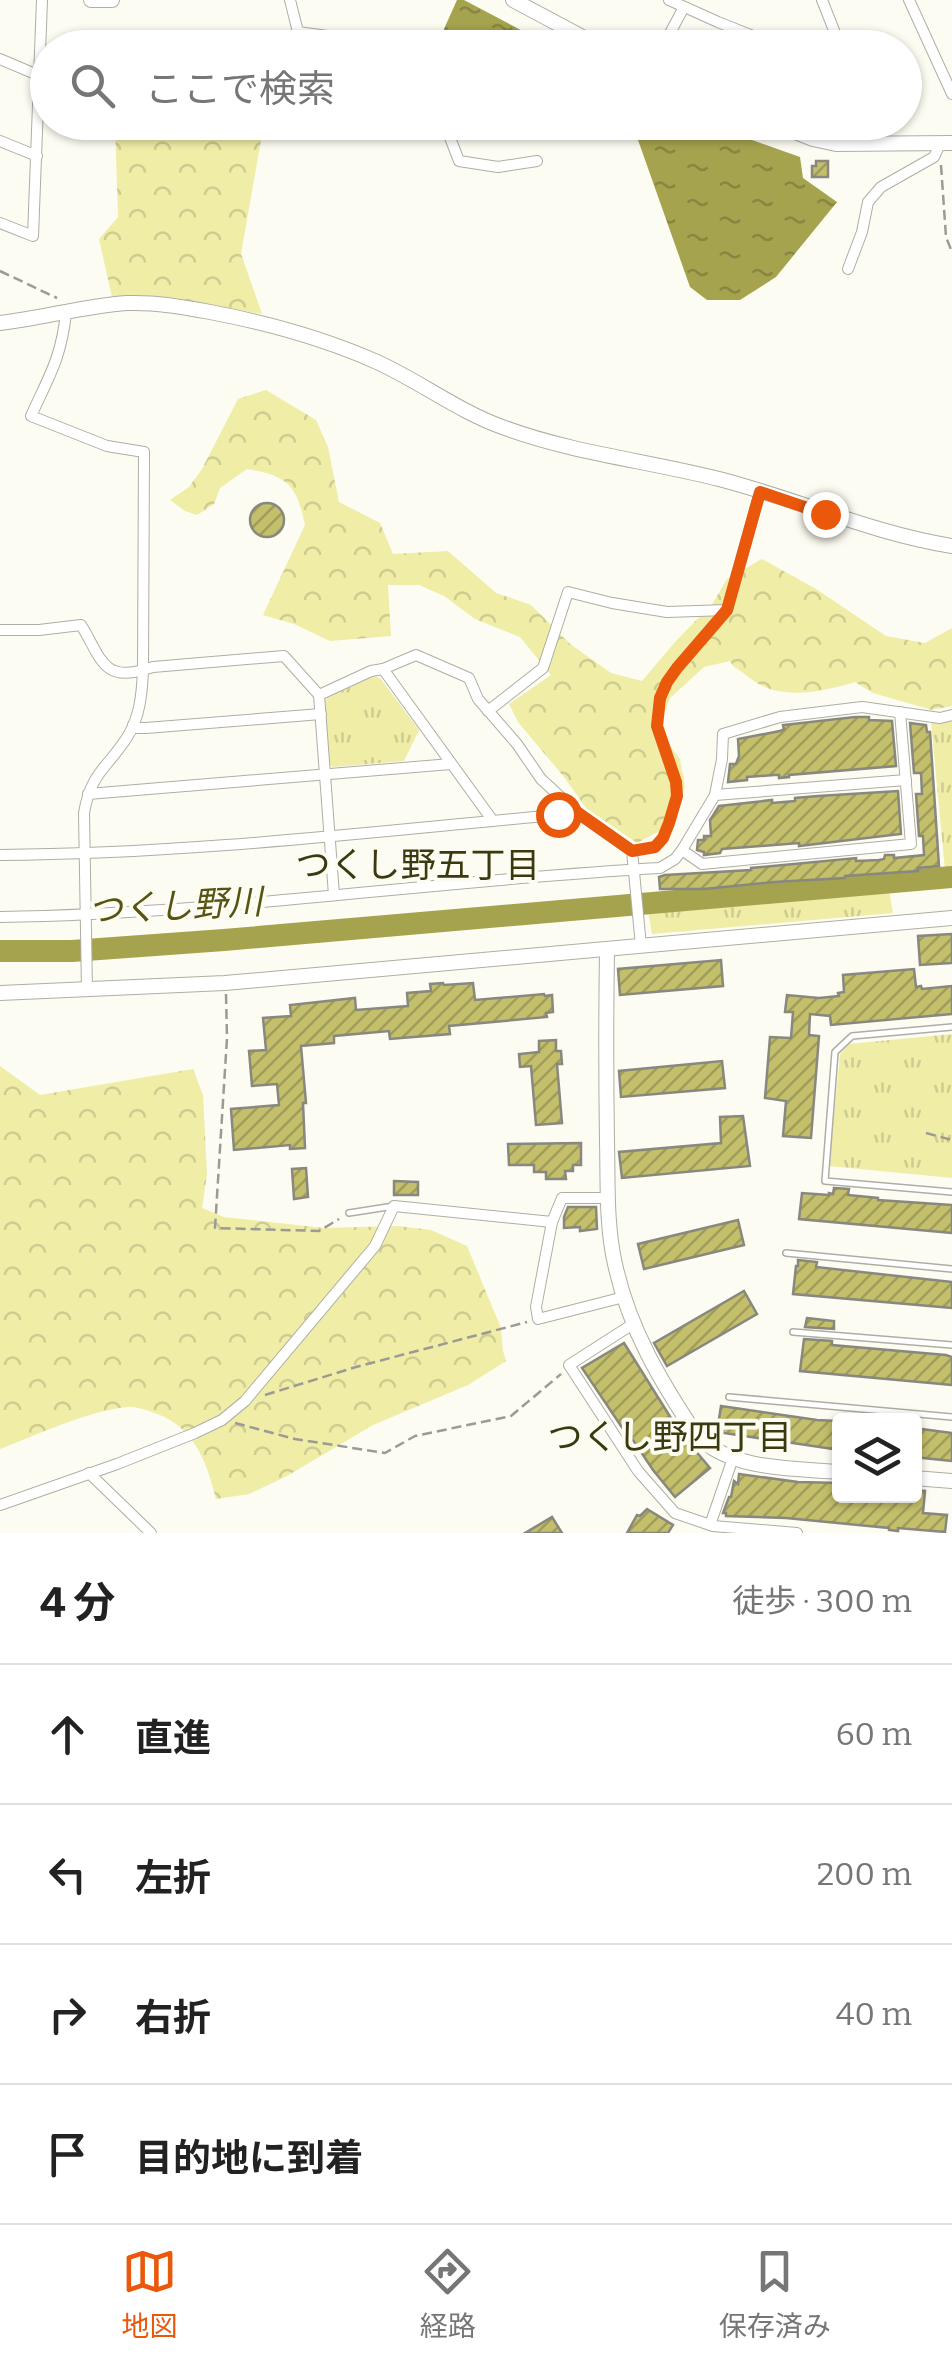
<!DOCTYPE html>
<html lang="ja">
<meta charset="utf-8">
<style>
:root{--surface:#fff;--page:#f2f2f2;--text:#222;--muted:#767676;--line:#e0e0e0;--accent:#ea580c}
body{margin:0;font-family:Bitter,"Noto Sans JP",serif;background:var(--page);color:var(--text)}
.controls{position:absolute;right:30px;bottom:30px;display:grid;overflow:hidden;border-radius:10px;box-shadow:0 2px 8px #0004}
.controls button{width:90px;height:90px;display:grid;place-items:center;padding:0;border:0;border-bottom:2px solid var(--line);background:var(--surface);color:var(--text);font:50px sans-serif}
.stop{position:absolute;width:30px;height:30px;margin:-22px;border:8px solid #ea580c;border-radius:50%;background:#fff}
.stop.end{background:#ea580c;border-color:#fff;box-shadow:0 2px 10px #0008}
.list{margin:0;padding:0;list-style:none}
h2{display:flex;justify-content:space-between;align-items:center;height:130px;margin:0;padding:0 40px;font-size:42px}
h2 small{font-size:32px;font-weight:400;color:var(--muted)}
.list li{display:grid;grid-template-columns:65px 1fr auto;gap:30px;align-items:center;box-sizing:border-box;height:140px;padding:0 40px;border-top:2px solid var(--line)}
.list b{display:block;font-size:38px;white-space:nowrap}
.list em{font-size:32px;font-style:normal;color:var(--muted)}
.icon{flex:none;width:55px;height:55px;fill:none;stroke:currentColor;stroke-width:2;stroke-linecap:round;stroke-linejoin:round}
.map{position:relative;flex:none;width:952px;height:1533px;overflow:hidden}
.search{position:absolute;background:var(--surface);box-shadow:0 2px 8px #0004;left:30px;right:30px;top:30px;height:110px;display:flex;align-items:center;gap:25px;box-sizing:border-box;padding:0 35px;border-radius:55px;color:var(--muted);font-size:38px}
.sheet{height:690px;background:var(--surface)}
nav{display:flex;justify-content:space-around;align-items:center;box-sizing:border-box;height:140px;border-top:2px solid var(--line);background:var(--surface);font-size:28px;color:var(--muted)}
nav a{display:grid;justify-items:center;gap:5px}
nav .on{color:var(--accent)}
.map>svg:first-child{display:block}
</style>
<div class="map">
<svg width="952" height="1533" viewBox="0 0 952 1533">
<defs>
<pattern id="forest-crowns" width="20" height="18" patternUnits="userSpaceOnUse" patternTransform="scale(2.5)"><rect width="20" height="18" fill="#efeda6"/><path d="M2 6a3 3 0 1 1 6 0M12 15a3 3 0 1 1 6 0" fill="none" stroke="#cecc90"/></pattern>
<pattern id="park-tufts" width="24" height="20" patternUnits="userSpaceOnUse" patternTransform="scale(2.5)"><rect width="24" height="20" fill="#efeda6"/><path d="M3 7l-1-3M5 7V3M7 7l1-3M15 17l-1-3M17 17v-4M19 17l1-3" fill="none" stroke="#cecc90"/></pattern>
<pattern id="water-ripples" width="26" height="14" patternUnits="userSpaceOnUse" patternTransform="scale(2.5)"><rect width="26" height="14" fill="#a6a34e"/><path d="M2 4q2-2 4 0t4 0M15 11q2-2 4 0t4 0" fill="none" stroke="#888642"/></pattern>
<pattern id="building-hatch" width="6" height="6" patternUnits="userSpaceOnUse" patternTransform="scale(2.5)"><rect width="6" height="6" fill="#c3bf6b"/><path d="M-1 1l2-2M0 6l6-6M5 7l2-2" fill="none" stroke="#a09c59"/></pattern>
</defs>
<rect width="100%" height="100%" fill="#fcfcf2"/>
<!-- forest -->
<g fill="url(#forest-crowns)">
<path d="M115 123H264L241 254 262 314 170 297H112L99 239 118 217Z"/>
<path d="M266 390 316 420 328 447 339 502 380 523 393 554 448 551 496 593 531 605 570 644 611 673 642 681 675 642 713 603 727 579 762 559 816 589 886 636 925 643 952 628V706L932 710 873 693 855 682C828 690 795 698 767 688 756 684 744 673 733 666L730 661 704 667 670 698 658 730 680 759 685 787 662 830 637 843 586 808 564 777 518 722 509 704 551 675 520 637 475 619 444 596 419 585H388L391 636 330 641 294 624 263 615 305 525C297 485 287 475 247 469L220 488 214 504 197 515 185 511 170 500 189 487 202 469 238 399Z"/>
<path d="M0 1066 40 1095 193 1069 203 1095 207 1174 202 1208 224 1217 324 1228 398 1226 431 1230 467 1246 501 1328 503 1351 506 1361 468 1385 373 1425 287 1476 249 1494 216 1499C206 1459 193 1424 149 1411 142 1409 134 1406 127 1407 87 1411 37 1435 0 1449Z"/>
</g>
<!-- park -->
<g fill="url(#park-tufts)">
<path d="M374 676 380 678 419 730 404 761 333 767 328 764 323 705 327 698Z"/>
<path d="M952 721V869L945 870 931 722Z"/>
<path d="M889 890 893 913 652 934 648 910Z"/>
<path d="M952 1034V1178L829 1166 840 1054 849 1044Z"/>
</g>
<!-- water -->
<g fill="url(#water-ripples)">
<path d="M457 0H464L553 47H450L444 29Z"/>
<path d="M632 123H704L800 157 803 178 837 202 776 277 740 300H707L690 287Z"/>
</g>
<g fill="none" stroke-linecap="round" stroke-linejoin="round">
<!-- river -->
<path stroke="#a6a34e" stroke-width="22" d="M0 951H72L224 940 952 877"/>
</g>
<!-- building -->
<g fill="url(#building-hatch)" stroke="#88887f" stroke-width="2.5">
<path d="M816 161H828V177H812V166H816Z"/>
<circle cx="267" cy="520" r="17"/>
<path d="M855 717H869V720L892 721 896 766 789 775V777L779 778V775H774L747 777V780L728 782 730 764H736L739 756 738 739 780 731 784 729 783 725Z"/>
<path d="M910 723 926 725 927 732H930L939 866 918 868V871L845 876V878L774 882 704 889H660L659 877 665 875 751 870V868L856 858V861L879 860 884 859 885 855H894V858L924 855 923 836H919L916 794H922L921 773H914Z"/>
<path d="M898 791 901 834 799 846V843L722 849 720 853 704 855V852L697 850 698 840H704V836H711L710 820 719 806 772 800V803L795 801V798L818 796Z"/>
<path d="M952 934V963L920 965 918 936Z"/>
<path d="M721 960 723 986 620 995 618 969Z"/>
<path d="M914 969 916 987 921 986 922 989 952 986V1014L831 1025 830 1016 810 1014 809 1035 819 1036 811 1138 783 1136 786 1101 765 1098 770 1037 791 1038 793 1012H785L787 995 819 998 839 996 838 993 844 992 843 975Z"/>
<path d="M443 983 444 985 473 983 475 1000 544 994 545 996 552 995 553 1012 546 1013 547 1017 449 1026 450 1034 390 1039 389 1031 334 1036V1043L301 1046 306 1103H303L305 1148 290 1149V1145L234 1150 231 1109 279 1105 277 1084 252 1086 249 1051 266 1050 263 1018 291 1016 290 1005 355 998 356 1010 408 1006 407 993 431 991 430 984Z"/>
<path d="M556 1040V1051H561L562 1064H557L562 1123 536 1125 531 1066 520 1067 519 1054 539 1052V1041Z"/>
<path d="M722 1061 725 1088 621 1097 619 1071Z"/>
<path d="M743 1116 750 1166 622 1178 619 1152 721 1143 720 1117Z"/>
<path d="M581 1143V1165H573V1171H565L566 1179H546V1172H534V1165H509L508 1144Z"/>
<path d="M306 1168 308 1197 294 1199 292 1169Z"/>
<path d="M394 1181 418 1182V1195H394Z"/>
<path d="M834 1188 849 1189 848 1195 878 1198V1200L952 1205V1233L799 1219 802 1193 829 1195V1193L833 1194Z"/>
<path d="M568 1207H596L597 1229 580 1231V1227L564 1228V1217Z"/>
<path d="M738 1220 744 1245 644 1269 638 1244Z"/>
<path d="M798 1260 817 1262 816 1267 952 1282V1308L793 1294 796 1266H798Z"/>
<path d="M744 1291 757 1314 667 1366 654 1343Z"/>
<path d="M807 1318 834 1321V1329L805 1327Z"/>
<path d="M804 1339 832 1341V1345L946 1355 952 1357V1385L800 1371Z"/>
<path d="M624 1343 679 1431 710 1468 675 1497 653 1470 633 1440 631 1441 582 1368Z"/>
<path d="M721 1406 817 1420 838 1421 840 1450 717 1432Z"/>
<path d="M914 1428 952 1433V1461L914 1457Z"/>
<path d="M739 1474 798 1482 840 1483V1496H914V1490L925 1491 923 1513 947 1515 945 1532 898 1528V1531L889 1530V1528L786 1518 726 1516V1513H723L729 1497H731L734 1481 738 1484Z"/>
<path d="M647 1509 673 1525 668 1533H627L637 1515 640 1516Z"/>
<path d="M552 1517 562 1533H525Z"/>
</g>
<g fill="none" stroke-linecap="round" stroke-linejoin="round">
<!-- lane casing -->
<g stroke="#aeaea5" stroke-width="8">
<g id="lane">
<path d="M952 1027 852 1036 835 1052 825 1181 952 1192"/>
<path d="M349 1213 394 1206"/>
<path d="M786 1253 952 1269"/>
<path d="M793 1332 952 1345"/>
<path d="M729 1397 952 1417"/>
</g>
</g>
<!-- street casing -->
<g stroke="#aeaea5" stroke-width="12">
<g id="street">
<path d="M290 0 298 32 416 48"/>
<path d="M669 0 718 22 783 48"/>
<path d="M822 0 841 48"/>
<path d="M909 0 952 94"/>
<path d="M662 48 684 7"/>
<path d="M0 59 40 76"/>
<path d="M444 122 459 161 498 167 537 161"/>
<path d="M873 122 875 145"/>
<path d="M0 141 37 156"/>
<path d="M0 223 33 236 42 0"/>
<path d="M848 269 862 232 868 202 881 187 934 157 940 144"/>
<path d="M66 313C61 359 49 376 31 416L107 446 144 452 143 670 153 667 284 656 319 695 334 895"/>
<path d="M0 630H39L81 625C100 655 102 682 143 670 142 694 140 718 126 739 106 769 91 773 84 813L87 991"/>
<path d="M383 669 493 821"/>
<path d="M319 695 371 671 383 669 416 655 469 678 478 699 517 744 541 779 578 813 632 851 641 946"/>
<path d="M488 711 543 668 568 592 612 603 667 612 727 610 760 492"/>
<path d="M133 725 137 728H146L321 714"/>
<path d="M88 794 451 764"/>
<path d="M715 795 906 780"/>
<path d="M682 850 702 864 911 844 900 712"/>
<path d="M0 855C193 854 386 830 578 813"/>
<path d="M0 917C221 914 439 880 660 868L675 859 682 850 715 795 722 759 723 734 780 717 862 707 940 718 952 715"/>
<path d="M608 1198H562L552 1222 536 1307 538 1319 624 1297"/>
<path d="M633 1324 569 1365 638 1471 675 1513 713 1526 797 1533"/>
<path d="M89 1473 151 1533"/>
<path d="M0 1505 117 1464 195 1433 222 1420 245 1401 375 1246 394 1206 552 1222"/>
<path d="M710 1525 733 1458"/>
</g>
</g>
<!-- secondary casing -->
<g stroke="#aeaea5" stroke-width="16">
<g id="secondary">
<path d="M91 0H112"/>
<path d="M513 0 603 48"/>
<path d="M770 122 813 139 836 144 952 143"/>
<path d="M0 323C43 318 84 306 127 303 155 302 183 307 210 312 268 323 323 338 377 362 421 382 459 412 505 428 573 453 648 461 719 479 797 499 871 533 952 546"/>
<path d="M607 950C606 1014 606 1078 607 1142 608 1182 606 1225 615 1264 629 1329 661 1382 697 1436 733 1471 793 1468 840 1472"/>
<path d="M0 993 225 983 952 918"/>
<path d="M914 1478 952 1481"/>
</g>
</g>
<!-- path -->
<g stroke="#9b9b94" stroke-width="2.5" stroke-dasharray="10 5" stroke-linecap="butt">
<path d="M941 165 946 237 952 252"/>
<path d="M0 271 57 298"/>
<path d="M646 850C658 846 662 840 667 828 672 814 679 798 676 782 672 760 654 737 657 714 661 677 693 649 716 622"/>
<path d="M226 994 227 1038 215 1228 319 1231 339 1219"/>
<path d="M926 1133 952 1140"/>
<path d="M265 1395 356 1367 527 1322"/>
<path d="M235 1423 295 1439 385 1453 415 1436 511 1416 561 1374"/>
</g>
<!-- lane -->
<use href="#lane" stroke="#fff" stroke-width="5"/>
<!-- street -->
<use href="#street" stroke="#fff" stroke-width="10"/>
<!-- secondary -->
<use href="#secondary" stroke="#fff" stroke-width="14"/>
</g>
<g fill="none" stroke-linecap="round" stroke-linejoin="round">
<!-- route -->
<path stroke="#ea580c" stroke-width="12" d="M558 814 578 813 632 851 655 847 663 838 669 823 677 796 676 782 657 726 660 698 667 682 677 668 727 610 760 492 825 514"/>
</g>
<g text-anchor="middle" stroke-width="8" stroke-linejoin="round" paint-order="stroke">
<!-- neighbourhood labels -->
<g font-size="35" fill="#3b390f" stroke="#fcfcf2">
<text x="418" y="877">つくし野五丁目</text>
<text x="670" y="1449">つくし野四丁目</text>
</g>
<!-- water labels -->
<g font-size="35" font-style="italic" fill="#565313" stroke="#fcfcf2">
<text transform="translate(175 906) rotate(-3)" y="12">つくし野川</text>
</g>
</g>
</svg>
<div class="controls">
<button><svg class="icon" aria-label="layers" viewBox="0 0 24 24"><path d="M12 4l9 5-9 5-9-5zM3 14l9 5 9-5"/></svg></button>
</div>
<div class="stop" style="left:558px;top:814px"></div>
<div class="stop end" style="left:825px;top:514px"></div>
<div class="search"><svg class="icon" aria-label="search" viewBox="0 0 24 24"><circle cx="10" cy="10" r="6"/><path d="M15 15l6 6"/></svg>ここで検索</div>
</div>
<section class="sheet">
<h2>4 分<small>徒歩 · 300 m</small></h2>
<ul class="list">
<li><svg class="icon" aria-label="ahead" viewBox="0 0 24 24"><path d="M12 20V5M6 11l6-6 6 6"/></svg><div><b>直進</b></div><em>60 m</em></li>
<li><svg class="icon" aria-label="left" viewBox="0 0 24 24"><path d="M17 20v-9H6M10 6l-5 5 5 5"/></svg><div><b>左折</b></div><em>200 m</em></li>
<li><svg class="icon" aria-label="right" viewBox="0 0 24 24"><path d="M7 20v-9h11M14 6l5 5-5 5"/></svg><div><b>右折</b></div><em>40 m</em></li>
<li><svg class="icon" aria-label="arrive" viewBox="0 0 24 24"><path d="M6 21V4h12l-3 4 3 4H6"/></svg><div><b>目的地に到着</b></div></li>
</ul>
</section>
<nav>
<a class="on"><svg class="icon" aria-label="map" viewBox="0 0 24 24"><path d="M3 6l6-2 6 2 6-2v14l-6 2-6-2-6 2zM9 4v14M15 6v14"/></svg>地図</a>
<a><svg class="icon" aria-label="directions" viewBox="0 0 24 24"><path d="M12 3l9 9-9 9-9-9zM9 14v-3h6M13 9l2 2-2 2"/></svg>経路</a>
<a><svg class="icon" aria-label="saved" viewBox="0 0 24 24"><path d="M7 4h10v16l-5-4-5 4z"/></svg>保存済み</a>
</nav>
